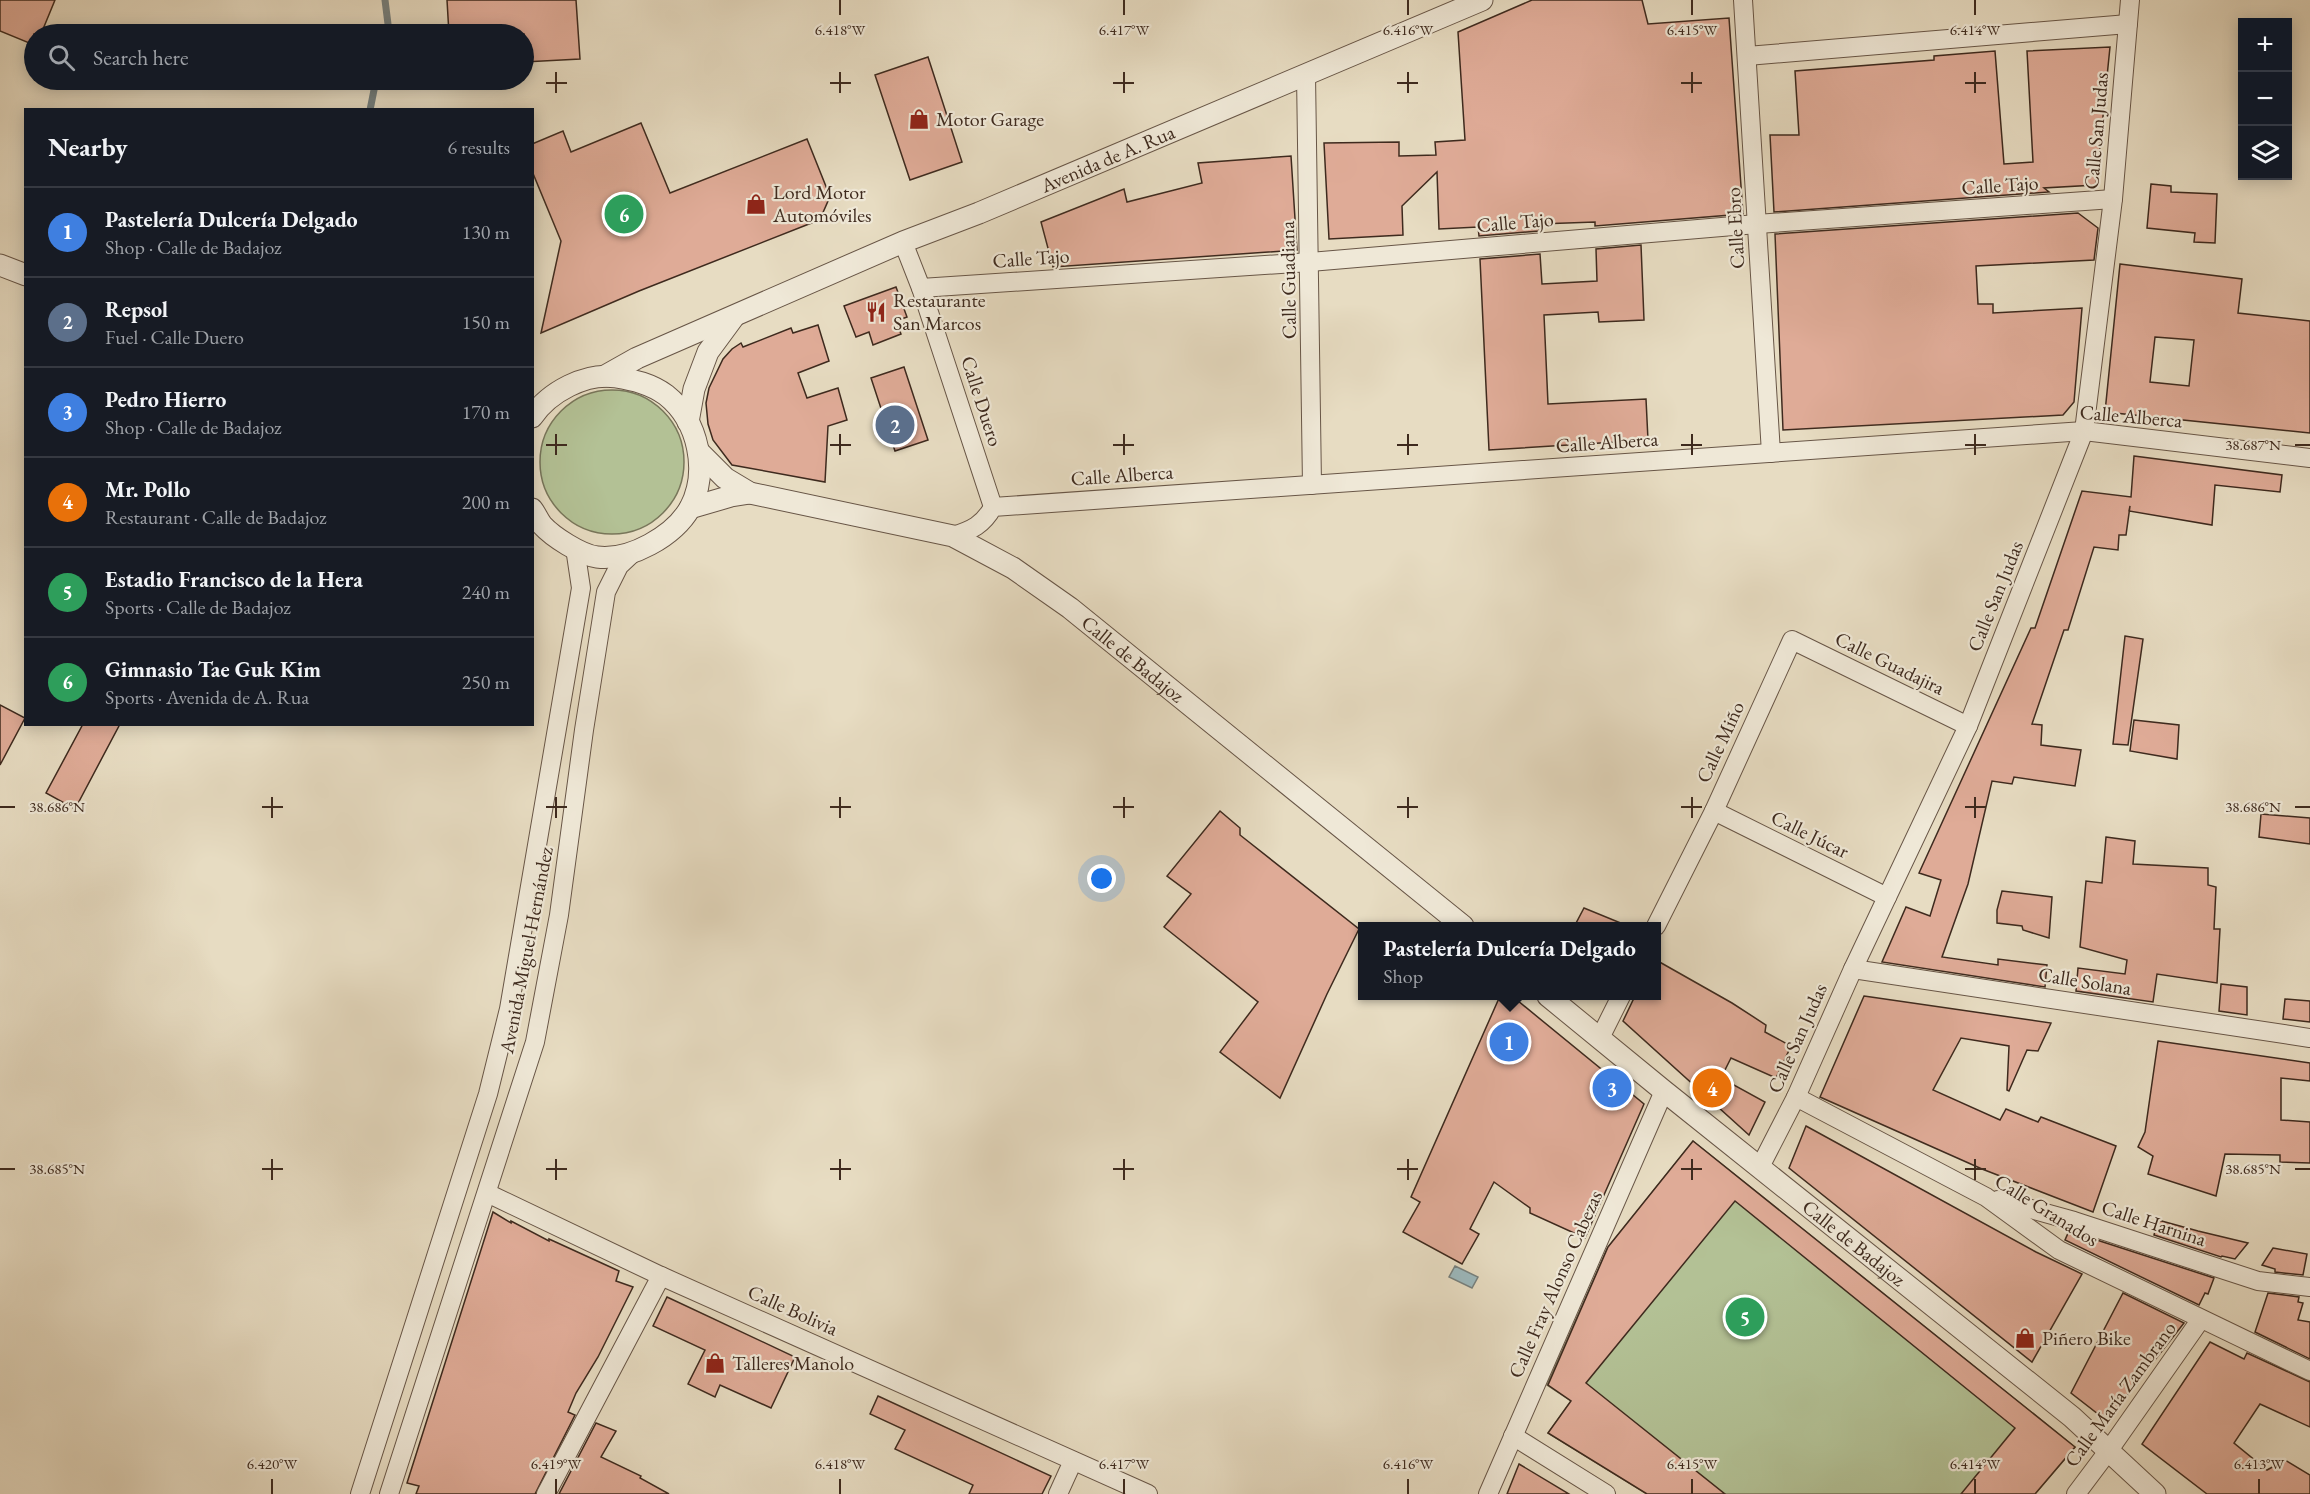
<!DOCTYPE html>
<meta charset="utf-8">
<style>
:root{--surface:#171b24;--page:#242831;--text:#f1f3f6;--muted:#9ea1a6;--line:#363941;--accent:#c59692}
body{margin:0;font-family:"EB Garamond",serif;background:var(--page);color:var(--text)}
.controls{position:absolute;right:18px;top:18px;display:grid;overflow:hidden;border-radius:0px;box-shadow:0 3px 15px #0003}
.controls button{width:54px;height:54px;display:grid;place-items:center;padding:0;border:0;border-bottom:2px solid var(--line);background:var(--surface);color:var(--text);font:30px sans-serif}
.you{position:absolute;left:1102px;top:879px;width:21px;height:21px;margin:-15px;border:4px solid #fff;border-radius:50%;background:#1a73e8;box-shadow:0 0 0 9px #1a73e833}
.badge{display:grid;place-items:center;width:39px;height:39px;border-radius:50%;background:var(--accent);color:#fff;font-size:20px;font-weight:700}
.pin{position:absolute;translate:-50% -50%;border:3px solid #fff;box-shadow:0 2px 6px #0006}
.popup{position:absolute;left:1358px;top:922px;width:303px;height:78px;box-sizing:border-box;display:grid;place-content:center;border-radius:0px;background:var(--surface);filter:drop-shadow(0 2px 4px #0005);font-size:20px;white-space:nowrap;color:var(--muted)}
.popup b{font-size:22px;color:var(--text)}
.popup::after{content:'';position:absolute;left:50%;top:100%;margin-left:-12px;border:12px solid transparent;border-top-color:var(--surface)}
.list{margin:0;padding:0;list-style:none}
h2{display:flex;justify-content:space-between;align-items:center;height:78px;margin:0;padding:0 24px;font-size:26px}
h2 small{font-size:20px;font-weight:400;color:var(--muted)}
.list li{display:grid;grid-template-columns:39px 1fr auto;gap:18px;align-items:center;box-sizing:border-box;height:90px;padding:0 24px;border-top:2px solid var(--line)}
.list b{display:block;font-size:22px;white-space:nowrap}
.list p{margin:0;font-size:20px;white-space:nowrap;color:var(--muted)}
.list em{font-size:20px;font-style:normal;color:var(--muted)}
.icon{flex:none;width:33px;height:33px;fill:none;stroke:currentColor;stroke-width:2;stroke-linecap:round;stroke-linejoin:round}
.map{position:relative;flex:none;width:2310px;height:1494px;overflow:hidden}
.search{position:absolute;background:var(--surface);box-shadow:0 3px 15px #0003;left:24px;top:24px;width:510px;height:66px;display:flex;align-items:center;gap:15px;box-sizing:border-box;padding:0 21px;border-radius:33px;color:var(--muted);font-size:22px}
.panel{position:absolute;background:var(--surface);box-shadow:0 3px 15px #0003;left:24px;top:108px;width:510px;height:618px;border-radius:0px}
.map>svg:first-child{display:block}
</style>
<div class="map">
<svg width="2310" height="1494" viewBox="0 0 2310 1494">
<rect width="100%" height="100%" fill="#e7dcc2"/>
<filter id="stains"><feTurbulence type="fractalNoise" baseFrequency=".00333" numOctaves="4"/><feColorMatrix values="0 0 0 0 .2 0 0 0 0 .09 0 0 0 0 .02 0 0 0 .5 -.17"/></filter>
<radialGradient id="worn" r=".72"><stop offset=".6" stop-color="#630" stop-opacity="0"/><stop offset="1" stop-color="#630" stop-opacity=".3"/></radialGradient>
<!-- green -->
<g fill="#b3c195" stroke="#78765a" stroke-width="1.5">
<circle cx="612" cy="462" r="72"/>
<path d="M1693 1141 2075 1447 2035 1494H1647L1548 1433 1571 1401 1547 1385 1607 1249Z"/>
</g>
<!-- water -->
<path fill="#9cb9be" stroke="#76807e" stroke-width="1.5" d="M1455 1266 1478 1277 1472 1288 1449 1277Z"/>
<g fill="none" stroke-linecap="round" stroke-linejoin="round">
<!-- stream -->
<g stroke="#76807e" stroke-width="7">
<path d="M385 34 388 24 385 0"/>
<path d="M370 110 376 80"/>
</g>
</g>
<!-- building -->
<g fill="#dfab97" stroke="#3e2a1e" stroke-width="1.5" fill-rule="evenodd">
<path d="M0 0H55L41 34H34V45L0 31Z"/>
<path d="M447 0H576L580 59 524 62V34H449Z"/>
<path d="M1532 0H1642L1648 24 1729 18 1743 214 1595 226V222L1539 224V231L1479 236 1478 227 1439 229 1437 172 1402 206 1403 235 1329 239 1324 143 1399 142V156L1436 155 1435 142 1465 140 1458 32Z"/>
<path d="M2110 47 2096 185 2044 188 2049 192 1774 212 1770 135H1799L1795 71 1934 60V56L1995 51 2004 164 2033 162 2027 51Z"/>
<path d="M928 57 962 162 910 180 875 75Z"/>
<path d="M641 123 670 193 807 139 827 189 828 201 821 217 814 222 639 291 541 333 561 241 532 171V144L563 131 571 152Z"/>
<path d="M1291 156 1297 250 1053 267 1041 222 1124 189 1127 202 1202 183 1198 163Z"/>
<path d="M2151 184 2171 186V192L2217 194 2215 243 2194 242 2195 233 2147 228Z"/>
<path d="M2078 213 2098 228 2094 260 1976 266 1978 304H1993V313L2082 308 2074 402 2063 415 1783 430 1775 234Z"/>
<path d="M1641 245 1644 320 1599 322 1598 312 1544 315 1548 404 1646 399 1648 440 1489 450 1480 259 1540 254 1542 284 1597 281 1596 249Z"/>
<path d="M2120 264 2242 279 2238 313 2310 321V433L2105 412ZM2155 337 2194 340 2189 386 2150 382Z"/>
<path d="M896 287 907 317 896 321 901 334 873 345 869 332 856 337 844 306Z"/>
<path d="M818 325 829 361 798 373 807 398 838 388 847 420 828 426 825 482 732 465 713 440 708 424 706 403 709 388 723 359 732 349 741 343 743 347 791 328 793 333Z"/>
<path d="M904 367 928 440 895 451 871 378Z"/>
<path d="M2134 456 2282 475 2280 492 2215 485 2212 525 2129 511 2130 506 2126 535H2119L2118 550 2094 547 2068 630H2064L2032 724 2042 725 2041 745 2081 750 2075 786 2014 777 2012 784 1992 781 1968 884 1942 957 1998 965V959L2047 965 2045 987 1882 962 1906 907 1930 916 1941 880 1919 873 2031 628H2035L2082 491 2131 497Z"/>
<path d="M2125 636 2143 639 2128 745 2113 744Z"/>
<path d="M0 705 25 718 0 765Z"/>
<path d="M2134 720 2179 725 2177 759 2130 751Z"/>
<path d="M83 724H120L75 809 46 793Z"/>
<path d="M1220 811 1240 828V835L1359 929 1327 994 1280 1098 1220 1052 1258 1002 1164 927 1191 894 1167 876Z"/>
<path d="M2261 814 2310 818V844L2259 837Z"/>
<path d="M2106 837 2135 841 2133 864 2208 868V885L2216 887 2214 929H2220L2217 983 2157 974 2153 1002 2076 991 2078 968 2125 974 2127 960 2080 947 2086 881 2102 883Z"/>
<path d="M2002 891 2052 897 2049 938 2023 930 2022 926 1997 923V910Z"/>
<path d="M1584 908 1628 926V927H1574Z"/>
<path d="M1656 960 1732 1003 1766 1025 1765 1032 1791 1046 1776 1078 1731 1058 1721 1078 1765 1102 1749 1135 1623 1021 1635 996H1656Z"/>
<path d="M2221 984 2247 987V1015L2219 1011Z"/>
<path d="M1500 996H1512L1644 1104 1585 1238 1530 1213V1208L1494 1182 1470 1229 1479 1234 1462 1264 1403 1232 1420 1202 1411 1197Z"/>
<path d="M1864 996 2051 1023 2038 1051 2027 1050 2009 1091 2007 1090 2009 1046 1961 1038 1933 1090 2000 1120 2006 1109 2038 1122 2041 1117 2116 1146 2093 1212 1982 1169 1820 1097Z"/>
<path d="M2285 999 2310 1001V1022L2283 1019Z"/>
<path d="M2158 1041 2310 1063V1081L2281 1078V1120L2310 1122V1163L2280 1162V1155L2225 1154 2216 1196 2148 1174 2153 1156 2138 1147 2145 1132Z"/>
<path d="M1806 1126 2036 1252 2082 1274 2032 1362 1789 1168Z"/>
<path d="M1693 1141 2075 1447 2035 1494H1961L2015 1428 1735 1201 1586 1383 1725 1494H1647L1548 1433 1571 1401 1548 1385 1608 1247Z"/>
<path d="M493 1212 511 1223V1221L549 1241V1239L619 1271 616 1281 633 1287 598 1357 576 1393 568 1412 575 1415 535 1494H416L419 1486 407 1483Z"/>
<path d="M2158 1220 2198 1231 2248 1243 2235 1259 2222 1256 2221 1257 2154 1235Z"/>
<path d="M2069 1231 2214 1278 2208 1294 2205 1293 2199 1305 2065 1240Z"/>
<path d="M2273 1248 2307 1254 2303 1275 2275 1272V1269L2262 1265Z"/>
<path d="M2123 1293 2184 1323 2107 1421 2071 1393Z"/>
<path d="M2268 1293 2299 1297 2298 1302 2303 1303 2298 1320 2310 1322V1359L2255 1332Z"/>
<path d="M667 1297 795 1357 771 1408 720 1385 715 1397 688 1384 705 1350 653 1326Z"/>
<path d="M2210 1342 2244 1359 2247 1353 2310 1382V1427L2260 1404 2234 1443 2267 1470 2285 1460 2310 1475V1494H2207L2142 1444Z"/>
<path d="M878 1396 1051 1476 1042 1494H969L973 1485 895 1449 905 1430 870 1414Z"/>
<path d="M596 1423 616 1431 601 1457 641 1476 640 1478 669 1494H559Z"/>
<path d="M1519 1464 1569 1494H1507Z"/>
</g>
<g fill="none" stroke-linecap="round" stroke-linejoin="round">
<!-- minor casing -->
<g stroke="#685647" stroke-width="20">
<g id="minor">
<path d="M1743 0 1771 453"/>
<path d="M1747 56 2128 24"/>
<path d="M1306 75 1312 485"/>
<path d="M903 242 921 288 993 507"/>
<path d="M921 288 1310 262 1757 224 2113 199"/>
<path d="M953 536C972 530 983 525 993 507L2084 431 2310 458"/>
<path d="M1714 811 1887 897"/>
<path d="M1656 926 1714 811 1792 640 1968 726"/>
<path d="M1853 969 2310 1038"/>
<path d="M1600 1038 1621 996"/>
<path d="M1796 1097 1986 1197 2059 1250 2310 1371"/>
<path d="M1760 1167 1796 1097 1853 969 1968 726 2084 431 2113 199 2130 0"/>
<path d="M487 1193 661 1276 1148 1494"/>
<path d="M1998 1200 2074 1221 2258 1281 2310 1287"/>
<path d="M1513 1436 1606 1494"/>
<path d="M360 1494 488 1094 509 1009 581 588 575 548"/>
<path d="M389 1494 535 1042 559 915 584 730 606 592 619 566 635 551"/>
<path d="M546 1494 661 1276"/>
<path d="M1058 1494 1073 1461"/>
<path d="M1488 1494 1664 1091"/>
<path d="M2076 1494 2109 1450 2201 1319"/>
</g>
</g>
<!-- tertiary casing -->
<g stroke="#685647" stroke-width="23">
<g id="tertiary">
<path d="M0 265 26 275"/>
<path id="s1" d="M605 376 637 358 903 242 979 213 1482 0"/>
<path d="M532 417C549 392 586 372 616 377 634 380 651 384 666 395 699 421 709 472 690 508 674 536 630 561 597 557 581 555 553 537 542 525 538 520 536 514 532 509"/>
<path d="M688 422 694 389 708 352 733 318"/>
<path id="s2" d="M699 452 725 478 750 493 953 536 1013 568 1070 608 1463 926"/>
<path d="M690 508 731 496 750 493"/>
<path id="s3" d="M1548 996 1664 1091 2072 1417 2155 1494"/>
</g>
</g>
<!-- minor -->
<use href="#minor" stroke="#efe8d7" stroke-width="18"/>
<!-- tertiary -->
<use href="#tertiary" stroke="#efe8d7" stroke-width="21"/>
</g>
<!-- ticks -->
<path fill="none" stroke="#3e2a1e" stroke-width="2" d="M840 0V15M1124 0V15M1408 0V15M1692 0V15M1975 0V15M556 72V93M840 72V93M1124 72V93M1408 72V93M1692 72V93M1975 72V93M546 83H567M830 83H851M1113 83H1134M1397 83H1418M1681 83H1702M1965 83H1986M556 434V455M840 434V455M1124 434V455M1408 434V455M1692 434V455M1975 434V455M546 445H567M830 445H851M1113 445H1134M1397 445H1418M1681 445H1702M1965 445H1986M2295 445H2310M272 797V818M556 797V818M840 797V818M1124 797V818M1408 797V818M1692 797V818M1975 797V818M0 807H15M262 807H283M546 807H567M830 807H851M1113 807H1134M1397 807H1418M1681 807H1702M1965 807H1986M2295 807H2310M272 1159V1180M556 1159V1180M840 1159V1180M1124 1159V1180M1408 1159V1180M1692 1159V1180M1975 1159V1180M0 1169H15M262 1169H283M546 1169H567M830 1169H851M1113 1169H1134M1397 1169H1418M1681 1169H1702M1965 1169H1986M2295 1169H2310M272 1479V1494M556 1479V1494M840 1479V1494M1124 1479V1494M1408 1479V1494M1692 1479V1494M1975 1479V1494M2259 1479V1494"/>
<!-- icons -->
<defs>
<g id="shop-bare" transform="scale(1.62)"><path d="M-5-2.5h2.3a2.7 3.5 0 0 1 5.4 0H5L5.5 6h-11ZM-1.5-2.5h3a1.5 2.3 0 0 0-3 0Z" fill="#8f2418" stroke="#efe8d7" stroke-width="2.5" paint-order="stroke"/></g>
<g id="restaurant-bare" transform="scale(1.62)"><path d="M-5-6h1v4h1v-4h1v4h1v-4h1v5L-1.5 .5V6h-2V.5L-5-1ZM5-6V6H3V1.5H1.5Q1.5-4 5-6Z" fill="#8f2418" stroke="#efe8d7" stroke-width="2.5" paint-order="stroke"/></g>
</defs>
<g fill-rule="evenodd">
<use href="#shop-bare" x="919" y="119"/>
<use href="#shop-bare" x="756" y="204"/>
<use href="#restaurant-bare" x="876" y="312"/>
<use href="#shop-bare" x="2025" y="1338"/>
<use href="#shop-bare" x="715" y="1363"/>
</g>
<g text-anchor="middle" stroke-width="4.5" stroke-linejoin="round" paint-order="stroke">
<!-- poi labels -->
<g font-size="20" fill="#3e2a1e" stroke="#efe8d7" text-anchor="start">
<text x="936" y="126">Motor Garage</text>
<text x="773" y="199">Lord Motor<tspan x="773" dy="23">Automóviles</tspan></text>
<text x="893" y="307">Restaurante<tspan x="893" dy="23">San Marcos</tspan></text>
<text x="2042" y="1345">Piñero Bike</text>
<text x="732" y="1370">Talleres Manolo</text>
</g>
<!-- street labels -->
<g font-size="20" fill="#3e2a1e" stroke="#efe8d7">
<text transform="translate(2096 131) rotate(-85)" y="7">Calle San Judas</text>
<text dy="7" stroke="none"><textPath href="#s1" startOffset="548">Avenida de A. Rua</textPath></text>
<text transform="translate(2000 185) rotate(-4)" y="7">Calle Tajo</text>
<text transform="translate(1515 222) rotate(-5)" y="7">Calle Tajo</text>
<text transform="translate(1735 228) rotate(-93)" y="7">Calle Ebro</text>
<text transform="translate(1031 258) rotate(-4)" y="7">Calle Tajo</text>
<text transform="translate(1288 280) rotate(-91)" y="7">Calle Guadiana</text>
<text transform="translate(982 401) rotate(72)" y="7">Calle Duero</text>
<text transform="translate(2131 416) rotate(5)" y="7">Calle Alberca</text>
<text transform="translate(1607 442) rotate(-4)" y="7">Calle Alberca</text>
<text transform="translate(1122 475) rotate(-4)" y="7">Calle Alberca</text>
<text transform="translate(1995 596) rotate(-68)" y="7">Calle San Judas</text>
<text dy="7" stroke="none"><textPath href="#s2" startOffset="492">Calle de Badajoz</textPath></text>
<text transform="translate(1890 663) rotate(26)" y="7">Calle Guadajira</text>
<text transform="translate(1720 742) rotate(-65)" y="7">Calle Miño</text>
<text transform="translate(1810 834) rotate(26)" y="7">Calle Júcar</text>
<text transform="translate(526 950) rotate(-79)" y="7">Avenida Miguel Hernández</text>
<text transform="translate(2085 981) rotate(9)" y="7">Calle Solana</text>
<text transform="translate(1797 1038) rotate(-66)" y="7">Calle San Judas</text>
<text transform="translate(2047 1210) rotate(32)" y="7">Calle Granados</text>
<text transform="translate(2154 1223) rotate(18)" y="7">Calle Harnina</text>
<text dy="7" stroke="none"><textPath href="#s3" startOffset="393">Calle de Badajoz</textPath></text>
<text transform="translate(1555 1284) rotate(-66)" y="7">Calle Fray Alonso Cabezas</text>
<text transform="translate(793 1310) rotate(24)" y="7">Calle Bolivia</text>
<text transform="translate(2120 1394) rotate(-54)" y="7">Calle María Zambrano</text>
</g>
</g>
<g font-size="15" text-anchor="middle" fill="#3e2a1e" stroke="#efe8d7" stroke-width="4.5" stroke-linejoin="round" paint-order="stroke">
<text x="840" y="35">6.418°W</text>
<text x="1124" y="35">6.417°W</text>
<text x="1408" y="35">6.416°W</text>
<text x="1692" y="35">6.415°W</text>
<text x="1975" y="35">6.414°W</text>
<text x="2253" y="450">38.687°N</text>
<text x="57" y="812">38.686°N</text>
<text x="2253" y="812">38.686°N</text>
<text x="57" y="1174">38.685°N</text>
<text x="2253" y="1174">38.685°N</text>
<text x="272" y="1469">6.420°W</text>
<text x="556" y="1469">6.419°W</text>
<text x="840" y="1469">6.418°W</text>
<text x="1124" y="1469">6.417°W</text>
<text x="1408" y="1469">6.416°W</text>
<text x="1692" y="1469">6.415°W</text>
<text x="1975" y="1469">6.414°W</text>
<text x="2259" y="1469">6.413°W</text>
</g>
<rect width="100%" height="100%" filter="url(#stains)"/>
<rect width="100%" height="100%" fill="url(#worn)"/>
</svg>
<div class="controls">
<button>+</button>
<button>−</button>
<button><svg class="icon" aria-label="layers" viewBox="0 0 24 24"><path d="M12 4l9 5-9 5-9-5zM3 14l9 5 9-5"/></svg></button>
</div>
<div class="you"></div>
<div class="pin badge" style="left:1509px;top:1042px;background:#3f7fe0">1</div>
<div class="popup"><b>Pastelería Dulcería Delgado</b>Shop</div>
<div class="pin badge" style="left:895px;top:425px;background:#5c6f8a">2</div>
<div class="pin badge" style="left:1612px;top:1088px;background:#3f7fe0">3</div>
<div class="pin badge" style="left:1712px;top:1088px;background:#e8710a">4</div>
<div class="pin badge" style="left:1745px;top:1317px;background:#2e9e5b">5</div>
<div class="pin badge" style="left:624px;top:214px;background:#2e9e5b">6</div>
<div class="search"><svg class="icon" aria-label="search" viewBox="0 0 24 24"><circle cx="10" cy="10" r="6"/><path d="M15 15l6 6"/></svg>Search here</div>
<section class="panel">
<h2>Nearby<small>6 results</small></h2>
<ul class="list">
<li><span class="badge" style="background:#3f7fe0">1</span><div><b>Pastelería Dulcería Delgado</b><p>Shop · Calle de Badajoz</p></div><em>130 m</em></li>
<li><span class="badge" style="background:#5c6f8a">2</span><div><b>Repsol</b><p>Fuel · Calle Duero</p></div><em>150 m</em></li>
<li><span class="badge" style="background:#3f7fe0">3</span><div><b>Pedro Hierro</b><p>Shop · Calle de Badajoz</p></div><em>170 m</em></li>
<li><span class="badge" style="background:#e8710a">4</span><div><b>Mr. Pollo</b><p>Restaurant · Calle de Badajoz</p></div><em>200 m</em></li>
<li><span class="badge" style="background:#2e9e5b">5</span><div><b>Estadio Francisco de la Hera</b><p>Sports · Calle de Badajoz</p></div><em>240 m</em></li>
<li><span class="badge" style="background:#2e9e5b">6</span><div><b>Gimnasio Tae Guk Kim</b><p>Sports · Avenida de A. Rua</p></div><em>250 m</em></li>
</ul>
</section>
</div>
